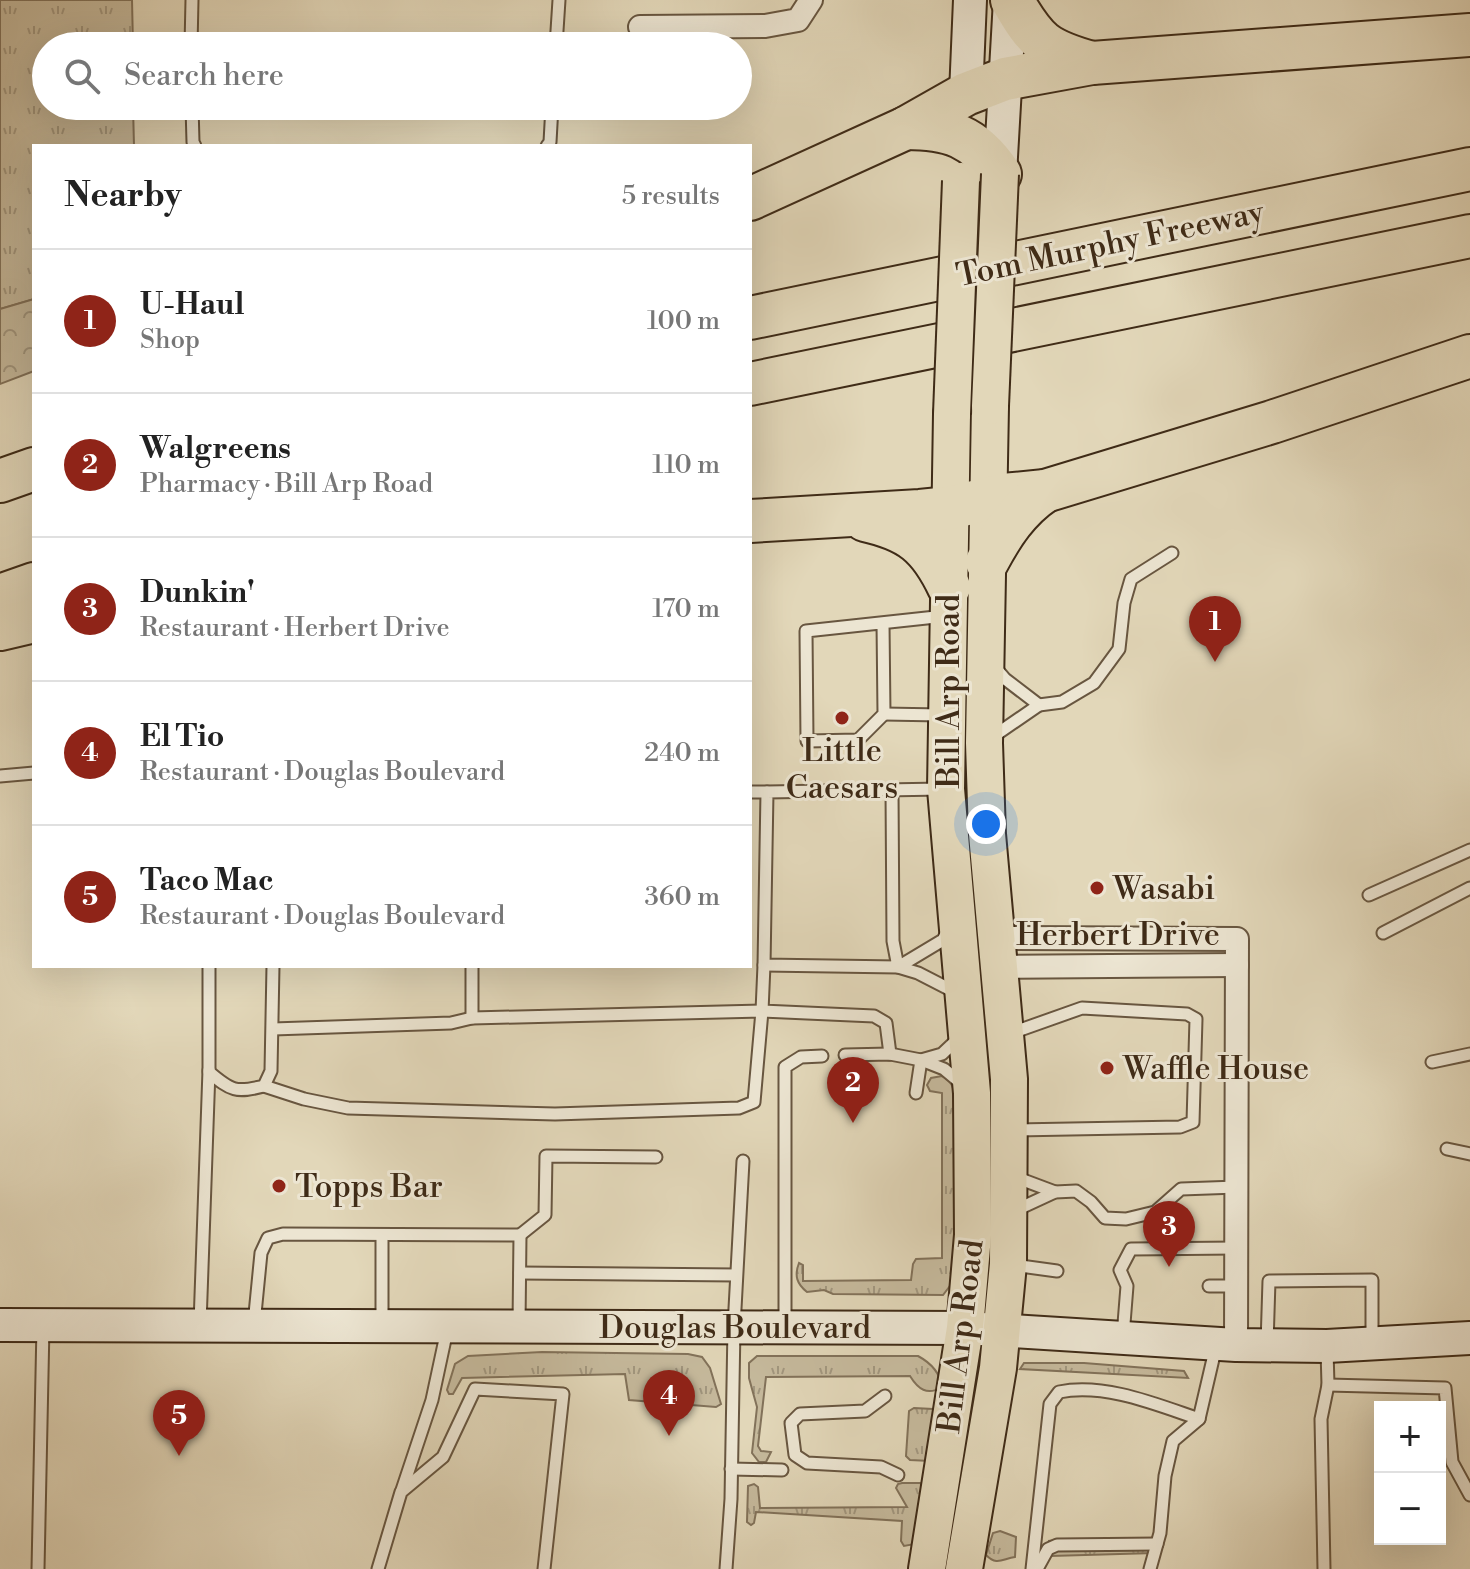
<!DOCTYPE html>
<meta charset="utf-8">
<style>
:root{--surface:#fff;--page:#f6f6f6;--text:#222;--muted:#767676;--line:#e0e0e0;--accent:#8f2418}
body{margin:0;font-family:"Libre Bodoni",serif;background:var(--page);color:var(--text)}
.controls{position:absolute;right:24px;bottom:24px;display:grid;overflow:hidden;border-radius:0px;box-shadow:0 8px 32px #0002}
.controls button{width:72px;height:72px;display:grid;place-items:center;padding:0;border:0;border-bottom:2px solid var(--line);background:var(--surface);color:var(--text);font:40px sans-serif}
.you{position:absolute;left:986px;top:824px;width:28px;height:28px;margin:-20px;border:6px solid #fff;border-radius:50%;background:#1a73e8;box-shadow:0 0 0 12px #1a73e833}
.badge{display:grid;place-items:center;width:52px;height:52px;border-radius:50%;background:var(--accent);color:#fff;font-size:26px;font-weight:700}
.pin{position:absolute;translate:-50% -66px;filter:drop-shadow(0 2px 4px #0008)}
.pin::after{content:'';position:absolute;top:42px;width:28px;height:24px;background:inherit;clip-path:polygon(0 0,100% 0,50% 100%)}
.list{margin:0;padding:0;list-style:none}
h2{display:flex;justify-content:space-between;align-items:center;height:104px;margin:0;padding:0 32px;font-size:34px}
h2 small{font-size:26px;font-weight:400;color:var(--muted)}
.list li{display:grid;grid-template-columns:52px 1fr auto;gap:24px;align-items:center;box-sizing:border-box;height:144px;padding:0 32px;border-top:2px solid var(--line)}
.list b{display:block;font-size:30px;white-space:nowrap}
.list p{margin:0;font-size:26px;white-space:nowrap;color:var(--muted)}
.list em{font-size:26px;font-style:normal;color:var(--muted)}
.icon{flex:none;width:44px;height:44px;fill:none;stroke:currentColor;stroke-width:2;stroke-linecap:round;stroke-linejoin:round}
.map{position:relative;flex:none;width:1470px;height:1569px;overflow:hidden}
.search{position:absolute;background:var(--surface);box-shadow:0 8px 32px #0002;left:32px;top:32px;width:720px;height:88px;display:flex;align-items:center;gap:20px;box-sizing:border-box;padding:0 28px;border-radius:44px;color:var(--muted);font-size:30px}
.panel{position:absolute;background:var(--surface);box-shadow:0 8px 32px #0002;left:32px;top:144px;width:720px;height:824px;border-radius:0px}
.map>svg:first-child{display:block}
</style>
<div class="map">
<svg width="1470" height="1569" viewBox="0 0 1470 1569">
<defs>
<pattern id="grass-tufts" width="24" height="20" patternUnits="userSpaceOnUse" patternTransform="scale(2)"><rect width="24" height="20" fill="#c6ba9d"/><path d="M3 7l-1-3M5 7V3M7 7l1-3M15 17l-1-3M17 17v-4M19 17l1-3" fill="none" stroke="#a2977f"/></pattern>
<pattern id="forest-crowns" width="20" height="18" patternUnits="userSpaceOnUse" patternTransform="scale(2)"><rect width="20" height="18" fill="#c6ba9d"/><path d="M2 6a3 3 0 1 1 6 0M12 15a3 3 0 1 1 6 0" fill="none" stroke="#a2977f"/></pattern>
</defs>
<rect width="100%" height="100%" fill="#e2d7b9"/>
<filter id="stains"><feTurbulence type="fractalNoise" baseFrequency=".0025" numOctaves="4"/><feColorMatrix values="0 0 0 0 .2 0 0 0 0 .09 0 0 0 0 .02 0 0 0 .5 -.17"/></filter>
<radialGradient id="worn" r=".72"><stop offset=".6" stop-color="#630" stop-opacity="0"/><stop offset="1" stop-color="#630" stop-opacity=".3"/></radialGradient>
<!-- grass -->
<g fill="url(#grass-tufts)" stroke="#82725a" stroke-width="2">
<path d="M0 0H132L133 46H46V106H133L134 146H34V299L0 309Z"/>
<path d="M942 1076C955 1082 954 1093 956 1107V1278L943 1295 833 1294 824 1290 807 1292C797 1284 794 1276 799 1263L803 1265V1281L911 1280 913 1264 916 1259 942 1258V1093L930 1091 927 1085 931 1078Z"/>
<path d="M542 1352 688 1354 702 1357 710 1368 721 1404 716 1407 629 1400 625 1374 462 1378 453 1394H449L447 1390 455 1364 468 1356Z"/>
<path d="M757 1356H918C931 1363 940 1372 942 1387 927 1396 918 1389 910 1376L766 1377 758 1446 761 1451 771 1452 766 1462H759L752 1453 757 1407 749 1378V1363Z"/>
<path d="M1024 1363H1084L1184 1371 1188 1378 1020 1369Z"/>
<path d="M914 1408 933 1409 940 1419 930 1461 910 1460 906 1456 909 1411Z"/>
<path d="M902 1483H920L924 1487 915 1544 904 1546 901 1541 902 1521 756 1512 754 1523 751 1525 747 1522 748 1486 754 1484 758 1487 760 1508 907 1507 896 1488 898 1484Z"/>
<path d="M1000 1531 1016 1537 1015 1557C1002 1559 997 1566 986 1555L993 1533Z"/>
<path d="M1068 1539 1153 1540 1154 1553 1051 1556 1049 1541Z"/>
</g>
<!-- forest -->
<path fill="url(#forest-crowns)" stroke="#82725a" stroke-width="2" d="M34 299V371L0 384V309Z"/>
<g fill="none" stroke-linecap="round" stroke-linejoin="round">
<!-- service casing -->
<g stroke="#685640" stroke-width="15">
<g id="service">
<path d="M191 46 192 0"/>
<path d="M556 46 559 0"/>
<path d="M192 106 193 142 195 146"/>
<path d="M547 146 550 142 552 106"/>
<path d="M883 623 884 714 858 740 807 741 806 631 945 616"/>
<path d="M1039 705 1062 702 1094 683 1119 649 1124 603 1131 579 1172 553"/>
<path d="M884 714 941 715"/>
<path d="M991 738 1039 705 1005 679 994 666"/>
<path d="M0 776 34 773"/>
<path d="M892 790 893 941 898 967 764 965 767 792 942 789"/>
<path d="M750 792H767"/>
<path d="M1369 895 1470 850"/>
<path d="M948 930 943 940 898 967 918 973 955 992"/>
<path d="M1383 933 1470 888"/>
<path d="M764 965 762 1011 874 1016 886 1023 890 1054"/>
<path d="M209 966V1072C231 1091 236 1093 264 1086L271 1071 273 966"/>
<path d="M472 966V1018"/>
<path d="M1009 1030H1020L1082 1008 1187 1014 1196 1019 1193 1122 1180 1127 1015 1130"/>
<path d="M960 1037 942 1054 921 1060 944 1069 962 1084"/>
<path d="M845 1055 890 1054 921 1060 916 1093"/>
<path d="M1432 1062 1470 1054"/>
<path d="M264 1086 304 1099 348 1108 555 1114 739 1108 754 1102 762 1011 472 1018 451 1023 273 1029"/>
<path d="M1447 1149 1470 1154"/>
<path d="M1015 1177 1055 1192"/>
<path d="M1014 1211 1055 1192 1076 1191 1091 1202 1105 1218 1126 1219 1155 1212 1181 1189 1237 1187"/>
<path d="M520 1235 545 1215 546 1156 656 1157"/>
<path d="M1013 1265 1057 1271"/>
<path d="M520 1273 736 1275"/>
<path d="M1209 1286H1237"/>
<path d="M382 1322V1235"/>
<path d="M200 1324 209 1070"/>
<path d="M254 1324 261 1253 268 1238 283 1234 520 1235 519 1325"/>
<path d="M785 1327V1067L801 1057 822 1056"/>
<path d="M1123 1336 1127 1286 1120 1270 1131 1249 1237 1248"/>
<path d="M1267 1344 1269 1281 1372 1280V1341"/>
<path d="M1328 1385 1445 1388 1452 1462 1470 1495"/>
<path d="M885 1396 865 1411 800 1414 791 1423 795 1455 807 1463 881 1467 898 1475"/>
<path d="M731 1469 782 1470"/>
<path d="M402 1490 432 1400 447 1330"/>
<path d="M38 1569 43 1326"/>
<path d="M378 1569 401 1492 443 1457 475 1389 563 1394 544 1569"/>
<path d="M726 1569 731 1499 734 1327 743 1161"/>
<path d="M1032 1569 1050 1404 1059 1392C1105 1383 1155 1404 1199 1419"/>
<path d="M1037 1569 1048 1549 1057 1545 1157 1544"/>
<path d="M1150 1569 1160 1533 1165 1476 1173 1441 1199 1419 1216 1346"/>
<path d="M1324 1569 1321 1419 1328 1385 1327 1350"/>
</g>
</g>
<!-- minor casing -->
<g stroke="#685640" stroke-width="26">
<g id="minor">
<path d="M640 27 765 26 798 20 811 0"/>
<path d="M997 938 1237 939 1236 1345"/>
<path d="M999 967 1237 965"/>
</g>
</g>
<!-- secondary casing -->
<g stroke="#3f2b17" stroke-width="36">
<g id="secondary">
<path d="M966 94 970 0"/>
<path d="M1000 174 1010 0"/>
<path d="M0 1325 965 1328 1236 1345 1327 1346 1470 1338"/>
</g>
</g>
<!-- primary casing -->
<g stroke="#3f2b17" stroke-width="40">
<g id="primary">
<path d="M927 1569 965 1328 973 1235 972 1093 946 789 952 414"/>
<path d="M964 1569 998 1368 1008 1264 1009 1079 987 834 984 743 990 406"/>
</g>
</g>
<!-- motorway casing -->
<g stroke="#3f2b17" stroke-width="46">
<g id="motorway">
<path d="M1012 0C1036 42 1045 50 1092 63"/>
<path d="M906 128C949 128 975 136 1000 174"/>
<path d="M750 199 906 128 966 94 1005 79 1092 63 1470 35"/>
<path d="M750 318 1470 169"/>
<path d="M750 384 1470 236"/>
<path d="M0 481 34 469"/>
<path d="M865 520C910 530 929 545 949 587"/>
<path d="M750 521 920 511 950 508 1003 495 1045 491 1272 422 1470 356"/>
<path d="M987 562C1002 534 1018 509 1045 491"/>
<path d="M0 596 34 584"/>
<path d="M0 629 34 621"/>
</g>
</g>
<!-- service -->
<use href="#service" stroke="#ece5d2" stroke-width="11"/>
<!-- minor -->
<use href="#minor" stroke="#ece5d2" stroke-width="22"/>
<!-- secondary -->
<use href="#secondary" stroke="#ece5d2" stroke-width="32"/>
<!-- primary -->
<use href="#primary" stroke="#e2d7b9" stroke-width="36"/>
<!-- motorway -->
<use href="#motorway" stroke="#e2d7b9" stroke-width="42"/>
<!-- primary-bridge casing -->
<g stroke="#3f2b17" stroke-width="40" stroke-linecap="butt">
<g id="primary-bridge">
<path d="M990 406 1000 174"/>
<path d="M952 414 961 181"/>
</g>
</g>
<!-- primary-bridge -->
<use href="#primary-bridge" stroke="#e2d7b9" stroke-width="36"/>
</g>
<!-- markers -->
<g fill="#8f2418" stroke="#ece5d2" stroke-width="3">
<circle cx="842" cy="718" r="8"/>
<circle cx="1097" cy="888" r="8"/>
<circle cx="1107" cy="1068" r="8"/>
<circle cx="279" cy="1186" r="8"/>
</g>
<g text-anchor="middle" stroke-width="6" stroke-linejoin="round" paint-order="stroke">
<!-- street labels -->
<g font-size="32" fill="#3f2b17" stroke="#ece5d2">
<text transform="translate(1110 243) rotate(-12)" y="11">Tom Murphy Freeway</text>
<text transform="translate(948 691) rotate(-90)" y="11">Bill Arp Road</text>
<text x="1118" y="945">Herbert Drive</text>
<text x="735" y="1338">Douglas Boulevard</text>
<text transform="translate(960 1336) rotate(-83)" y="11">Bill Arp Road</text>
</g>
<!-- poi labels -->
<g font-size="32" fill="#3f2b17" stroke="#ece5d2" text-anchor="start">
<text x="842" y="761" text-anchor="middle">Little<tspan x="842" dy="37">Caesars</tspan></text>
<text x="1113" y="899">Wasabi</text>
<text x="1123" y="1079">Waffle House</text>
<text x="295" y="1197">Topps Bar</text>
</g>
</g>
<rect width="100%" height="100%" filter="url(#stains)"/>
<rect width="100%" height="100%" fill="url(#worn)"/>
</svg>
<div class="controls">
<button>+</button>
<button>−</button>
</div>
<div class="you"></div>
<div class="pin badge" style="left:1215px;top:662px">1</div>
<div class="pin badge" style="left:853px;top:1123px">2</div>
<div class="pin badge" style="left:1169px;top:1267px">3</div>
<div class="pin badge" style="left:669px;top:1436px">4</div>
<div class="pin badge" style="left:179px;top:1456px">5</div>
<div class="search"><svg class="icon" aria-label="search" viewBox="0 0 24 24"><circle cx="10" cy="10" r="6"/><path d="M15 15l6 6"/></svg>Search here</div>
<section class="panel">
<h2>Nearby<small>5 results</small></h2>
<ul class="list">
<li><span class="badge">1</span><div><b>U-Haul</b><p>Shop</p></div><em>100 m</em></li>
<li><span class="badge">2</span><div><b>Walgreens</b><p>Pharmacy · Bill Arp Road</p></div><em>110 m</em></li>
<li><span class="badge">3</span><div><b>Dunkin'</b><p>Restaurant · Herbert Drive</p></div><em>170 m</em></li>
<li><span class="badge">4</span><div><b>El Tio</b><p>Restaurant · Douglas Boulevard</p></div><em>240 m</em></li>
<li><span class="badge">5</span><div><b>Taco Mac</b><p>Restaurant · Douglas Boulevard</p></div><em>360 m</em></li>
</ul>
</section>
</div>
